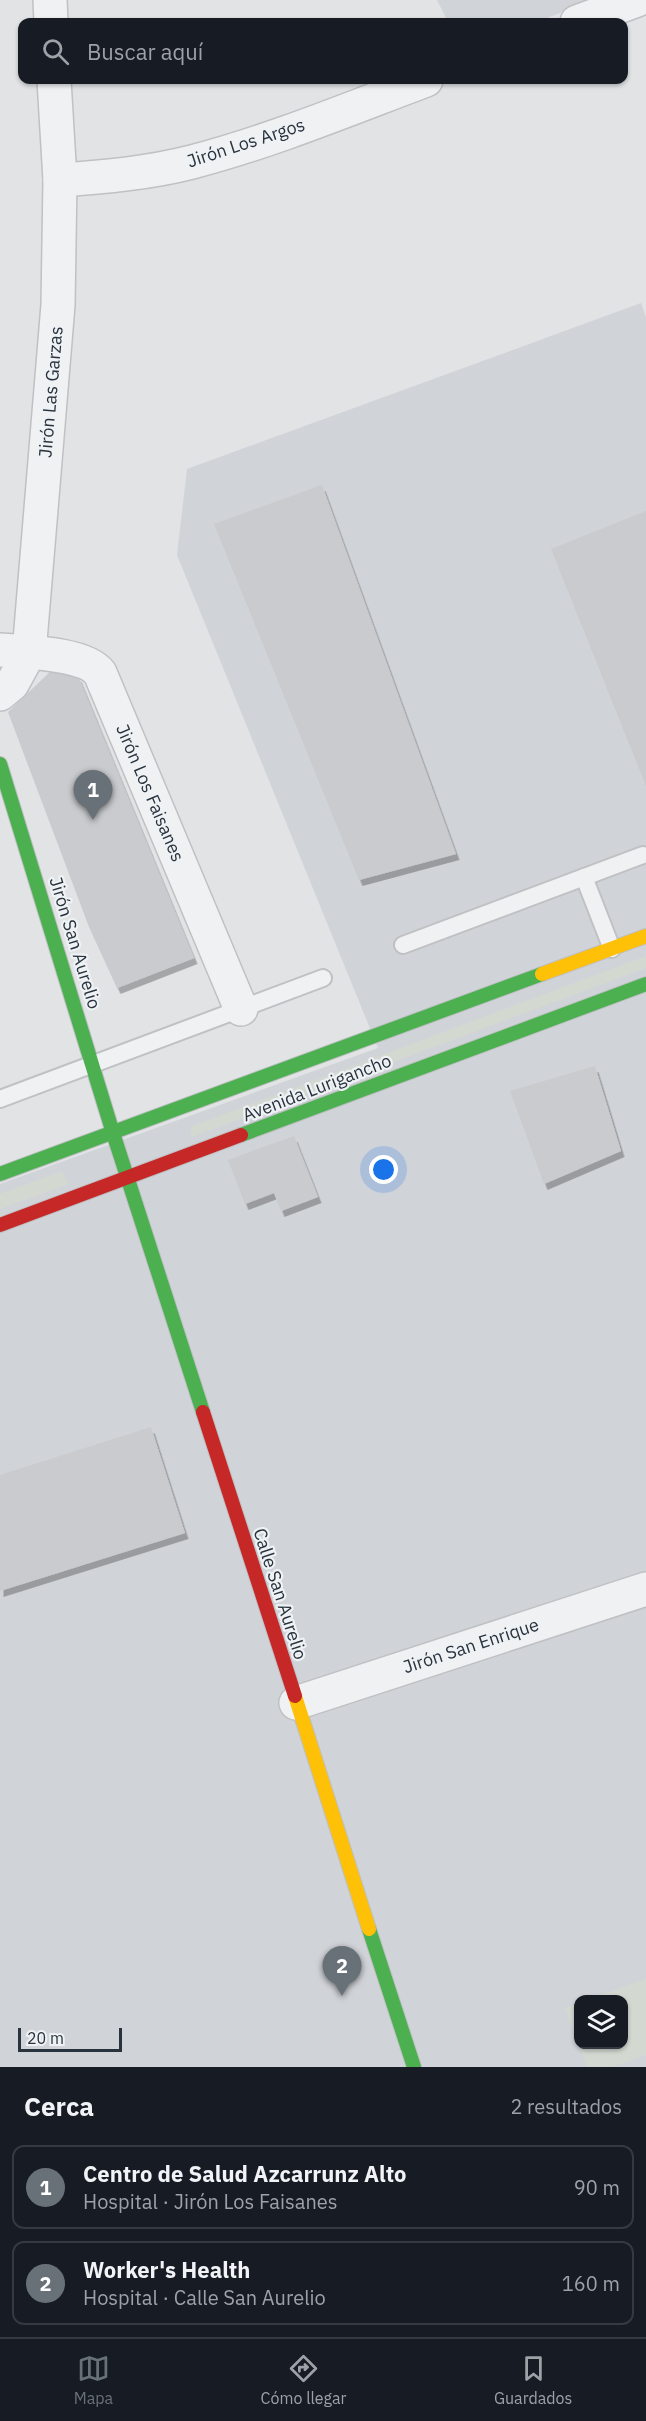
<!DOCTYPE html>
<html lang="es">
<meta charset="utf-8">
<style>
:root{--surface:#171b24;--page:#20242c;--text:#f1f3f6;--muted:#9ea1a6;--line:#363941;--accent:#697178}
body{margin:0;font-family:"IBM Plex Sans",sans-serif;background:var(--page);color:var(--text)}
.controls{position:absolute;right:18px;bottom:18px;display:grid;overflow:hidden;border-radius:12px;box-shadow:0 2px 4px #0004}
.controls button{width:54px;height:54px;display:grid;place-items:center;padding:0;border:0;border-bottom:2px solid var(--line);background:var(--surface);color:var(--text);font:30px sans-serif}
.scale{position:absolute;left:18px;bottom:15px;width:104px;box-sizing:border-box;padding-left:6px;border:3px solid #29333d;border-top:0;font-size:16px;line-height:21px;white-space:nowrap;color:#29333d;-webkit-text-stroke:4px #eff2f5;paint-order:stroke}
.you{position:absolute;left:384px;top:1170px;width:21px;height:21px;margin:-15px;border:4px solid #fff;border-radius:50%;background:#1a73e8;box-shadow:0 0 0 9px #1a73e833}
.badge{display:grid;place-items:center;width:39px;height:39px;border-radius:50%;background:var(--accent);color:#fff;font-size:20px;font-weight:700}
.pin{position:absolute;translate:-50% -50px;filter:drop-shadow(0 2px 3px #0008)}
.pin::after{content:'';position:absolute;top:32px;width:21px;height:18px;background:inherit;clip-path:polygon(0 0,100% 0,50% 100%)}
.list{margin:0;padding:0;list-style:none}
h2{display:flex;justify-content:space-between;align-items:center;height:78px;margin:0;padding:0 24px;font-size:26px}
h2 small{font-size:20px;font-weight:400;color:var(--muted)}
.list li{display:grid;grid-template-columns:39px 1fr auto;gap:18px;align-items:center;box-sizing:border-box;height:84px;margin:0 12px 12px;padding:0 12px;border:2px solid var(--line);border-radius:12px}
.list b{display:block;font-size:22px;white-space:nowrap}
.list p{margin:0;font-size:20px;white-space:nowrap;color:var(--muted)}
.list em{font-size:20px;font-style:normal;color:var(--muted)}
.icon{flex:none;width:33px;height:33px;fill:none;stroke:currentColor;stroke-width:2;stroke-linecap:round;stroke-linejoin:round}
.map{position:relative;flex:none;width:646px;height:2067px;overflow:hidden}
.search{position:absolute;background:var(--surface);box-shadow:0 2px 4px #0004;left:18px;right:18px;top:18px;height:66px;display:flex;align-items:center;gap:15px;box-sizing:border-box;padding:0 21px;border-radius:12px;color:var(--muted);font-size:22px}
.sheet{height:270px;background:var(--surface)}
nav{display:flex;justify-content:space-around;align-items:center;box-sizing:border-box;height:84px;border-top:2px solid var(--line);background:var(--surface);font-size:16px;color:var(--muted)}
nav a{display:grid;justify-items:center;gap:3px}
nav .on{color:var(--accent)}
.map>svg:first-child{display:block}
</style>
<div class="map">
<svg width="646" height="2067" viewBox="0 0 646 2067">
<defs>
<filter id="shadow"><feDropShadow dx="3.5" dy="6" stdDeviation="0" flood-color="#0004"/></filter>
</defs>
<rect width="100%" height="100%" fill="#e1e3e5"/>
<!-- built -->
<g fill="#d0d3d8" fill-rule="evenodd">
<path d="M437 0H597L535 22H448Z"/>
<path d="M641 303 646 317V2067H0V1184L378 1048 177 555 187 469ZM578 2000H624V2044H578Z"/>
</g>
<!-- green -->
<g fill="#d3d9d1">
<path d="M646 956V968L192 1137 190 1127Z"/>
<path d="M62 1171 69 1184 0 1209V1194Z"/>
<path d="M646 1979V2055L612 2067H587L565 2008 578 2003V2044H624V2000L589 1999Z"/>
</g>
<!-- building -->
<g fill="#c9cbce" filter="url(#shadow)">
<path d="M322 485 456 854 359 880 214 524Z"/>
<path d="M646 511V786L551 549Z"/>
<path d="M54 668 78 676 194 958 117 988 89 927 8 712Z"/>
<path d="M595 1066 621 1151 544 1184 510 1091Z"/>
<path d="M294 1136 318 1197 281 1211 274 1193 245 1204 228 1160Z"/>
<path d="M151 1427 185 1533 0 1591V1475Z"/>
</g>
<g fill="none" stroke-linecap="round" stroke-linejoin="round">
<!-- lane casing -->
<g stroke="#bfc1c3" stroke-width="20">
<g id="lane">
<path d="M584 877 612 949"/>
<path d="M403 945 643 855"/>
<path d="M0 1099 323 978"/>
</g>
</g>
<!-- street casing -->
<g stroke="#bfc1c3" stroke-width="36">
<g id="street">
<path d="M50 0 51 22"/>
<path d="M577 22 637 0"/>
<path d="M60 180C104 177 149 173 192 162 272 141 349 109 426 80"/>
<path d="M0 650C24 652 85 653 100 673L241 1009"/>
<path d="M0 694 12 684 29 653 58 305 60 180 54 80"/>
<path d="M296 1703 646 1589"/>
</g>
</g>
<!-- fast casing -->
<g stroke="#bec0c3" stroke-width="16">
<g id="fast">
<path d="M0 764 113 1133 203 1412"/>
<path d="M241 1135 646 984"/>
<path d="M0 1174 542 974"/>
<path d="M369 1929 414 2067"/>
</g>
</g>
<!-- slow casing -->
<g stroke="#bec0c3" stroke-width="16">
<g id="slow">
<path d="M542 974 646 936"/>
<path d="M295 1696 369 1929"/>
</g>
</g>
<!-- jam casing -->
<g stroke="#bec0c3" stroke-width="16">
<g id="jam">
<path d="M0 1225 241 1135"/>
<path d="M203 1412 295 1696"/>
</g>
</g>
<!-- lane -->
<use href="#lane" stroke="#f0f1f3" stroke-width="16"/>
<!-- street -->
<use href="#street" stroke="#f0f1f3" stroke-width="33"/>
<!-- fast -->
<use href="#fast" stroke="#4caf50" stroke-width="14"/>
<!-- slow -->
<use href="#slow" stroke="#ffc107" stroke-width="14"/>
<!-- jam -->
<use href="#jam" stroke="#c62828" stroke-width="14"/>
</g>
<g text-anchor="middle" stroke-width="4.5" stroke-linejoin="round" paint-order="stroke">
<!-- street labels -->
<g font-size="18" fill="#29333d" stroke="#eff2f5">
<text transform="translate(246 143) rotate(-18)" y="6">Jirón Los Argos</text>
<text transform="translate(51 392) rotate(-85)" y="6">Jirón Las Garzas</text>
<text transform="translate(150 793) rotate(67)" y="6">Jirón Los Faisanes</text>
<text transform="translate(75 943) rotate(73)" y="6">Jirón San Aurelio</text>
<text transform="translate(317 1088) rotate(-21)" y="6">Avenida Lurigancho</text>
<text transform="translate(280 1594) rotate(72)" y="6">Calle San Aurelio</text>
<text transform="translate(471 1646) rotate(-18)" y="6">Jirón San Enrique</text>
</g>
</g>
</svg>
<div class="controls">
<button><svg class="icon" aria-label="layers" viewBox="0 0 24 24"><path d="M12 4l9 5-9 5-9-5zM3 14l9 5 9-5"/></svg></button>
</div>
<div class="scale">20 m</div>
<div class="you"></div>
<div class="pin badge" style="left:93px;top:820px">1</div>
<div class="pin badge" style="left:342px;top:1996px">2</div>
<div class="search"><svg class="icon" aria-label="search" viewBox="0 0 24 24"><circle cx="10" cy="10" r="6"/><path d="M15 15l6 6"/></svg>Buscar aquí</div>
</div>
<section class="sheet">
<h2>Cerca<small>2 resultados</small></h2>
<ul class="list">
<li><span class="badge">1</span><div><b>Centro de Salud Azcarrunz Alto</b><p>Hospital · Jirón Los Faisanes</p></div><em>90 m</em></li>
<li><span class="badge">2</span><div><b>Worker's Health</b><p>Hospital · Calle San Aurelio</p></div><em>160 m</em></li>
</ul>
</section>
<nav>
<a class="on"><svg class="icon" aria-label="map" viewBox="0 0 24 24"><path d="M3 6l6-2 6 2 6-2v14l-6 2-6-2-6 2zM9 4v14M15 6v14"/></svg>Mapa</a>
<a><svg class="icon" aria-label="directions" viewBox="0 0 24 24"><path d="M12 3l9 9-9 9-9-9zM9 14v-3h6M13 9l2 2-2 2"/></svg>Cómo llegar</a>
<a><svg class="icon" aria-label="saved" viewBox="0 0 24 24"><path d="M7 4h10v16l-5-4-5 4z"/></svg>Guardados</a>
</nav>
